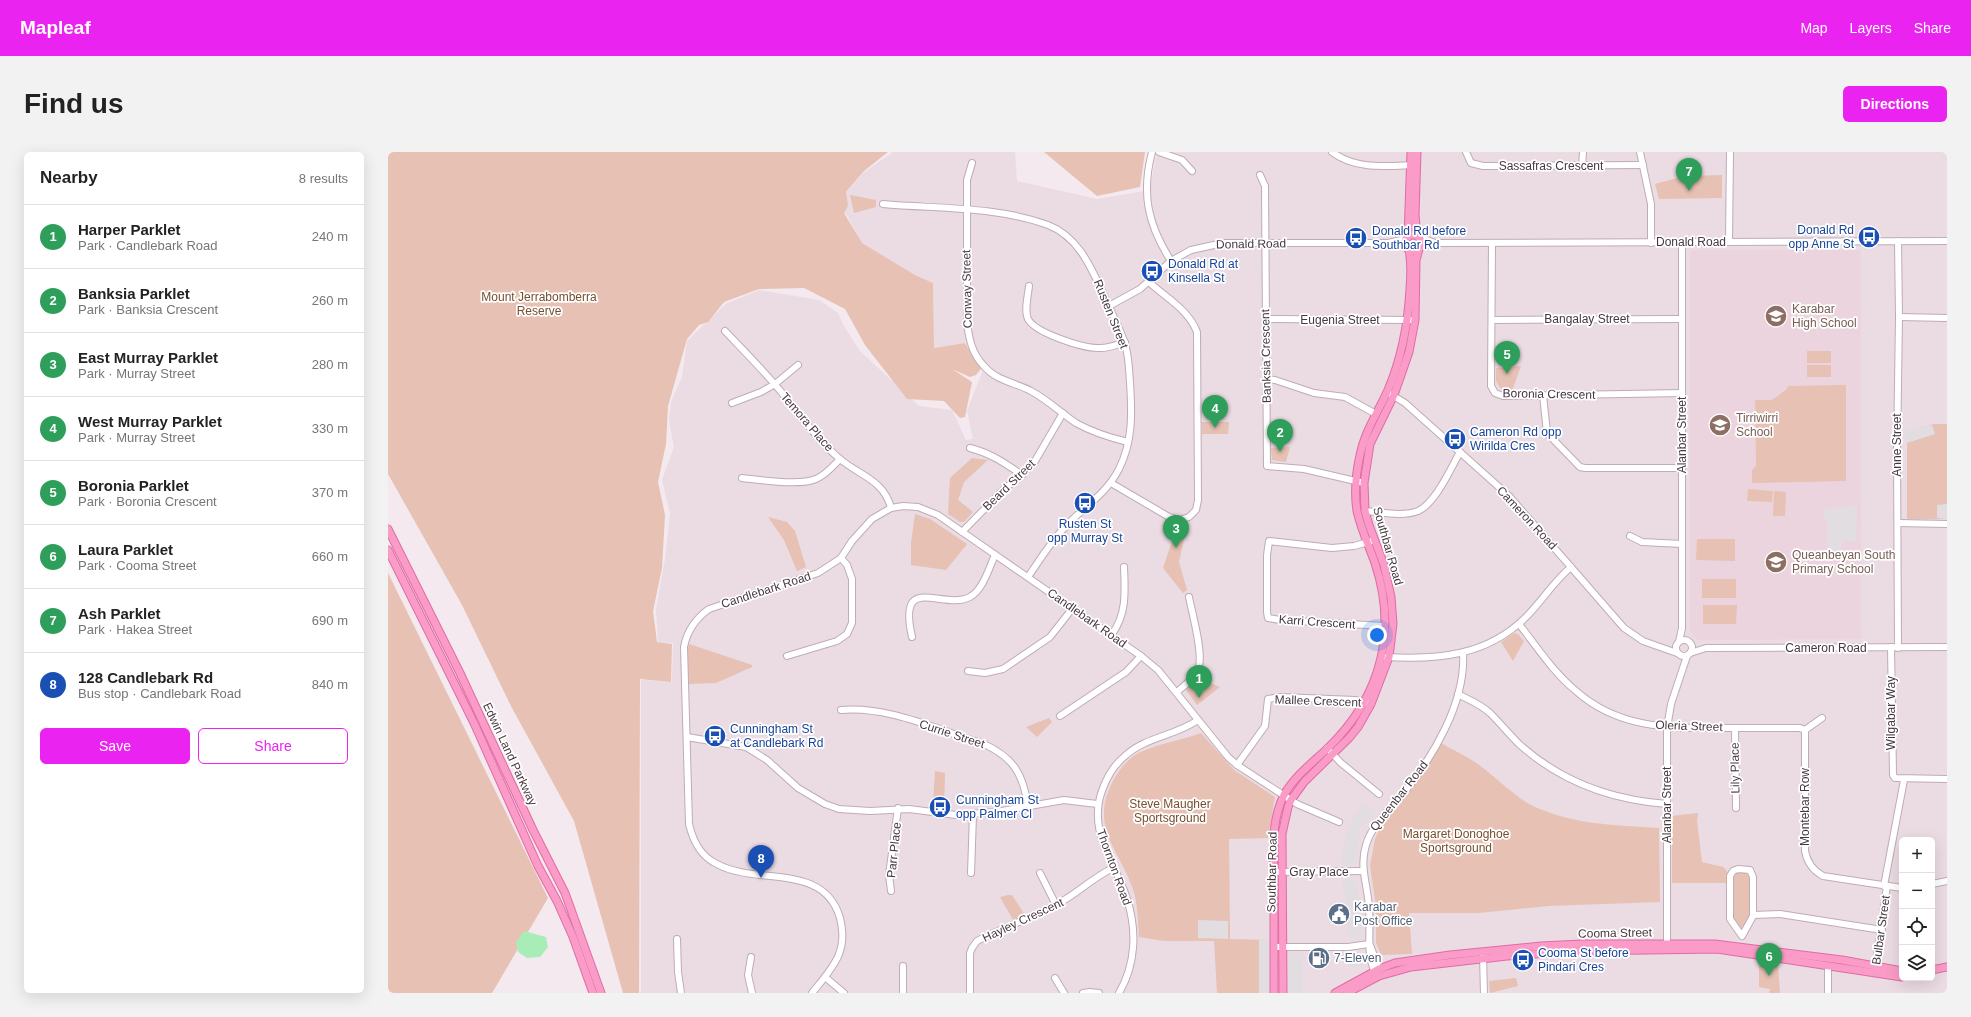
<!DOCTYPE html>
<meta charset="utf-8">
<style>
:root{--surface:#fff;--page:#f2f2f2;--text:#222;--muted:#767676;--line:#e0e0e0;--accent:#ea23f0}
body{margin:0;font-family:Helvetica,sans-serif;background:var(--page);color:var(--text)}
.controls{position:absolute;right:12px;bottom:12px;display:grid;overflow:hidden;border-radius:6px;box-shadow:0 4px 16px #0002}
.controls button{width:36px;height:36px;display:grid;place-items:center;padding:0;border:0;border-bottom:1px solid var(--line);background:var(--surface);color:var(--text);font:20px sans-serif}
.you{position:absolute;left:989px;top:483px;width:14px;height:14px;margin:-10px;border:3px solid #fff;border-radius:50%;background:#1a73e8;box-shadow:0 0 0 6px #1a73e833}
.badge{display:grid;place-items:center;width:26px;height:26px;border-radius:50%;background:var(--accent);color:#fff;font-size:13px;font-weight:700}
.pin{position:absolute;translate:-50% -33px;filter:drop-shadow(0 1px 2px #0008)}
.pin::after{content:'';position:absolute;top:21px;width:14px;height:12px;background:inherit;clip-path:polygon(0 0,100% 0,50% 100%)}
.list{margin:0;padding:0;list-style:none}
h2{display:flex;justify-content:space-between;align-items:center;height:52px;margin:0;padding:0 16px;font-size:17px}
h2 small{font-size:13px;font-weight:400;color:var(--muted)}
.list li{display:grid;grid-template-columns:26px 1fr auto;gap:12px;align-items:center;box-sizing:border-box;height:64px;padding:0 16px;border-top:1px solid var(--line)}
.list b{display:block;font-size:15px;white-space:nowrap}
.list p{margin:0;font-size:13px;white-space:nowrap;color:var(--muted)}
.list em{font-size:13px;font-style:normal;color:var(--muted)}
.actions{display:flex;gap:8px;padding:12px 16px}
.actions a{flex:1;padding:9px 0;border:1px solid var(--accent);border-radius:6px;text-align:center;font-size:14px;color:var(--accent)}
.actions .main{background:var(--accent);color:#fff}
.icon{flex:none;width:22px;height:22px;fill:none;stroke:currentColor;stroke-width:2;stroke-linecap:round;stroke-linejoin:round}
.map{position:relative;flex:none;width:1559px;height:841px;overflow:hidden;border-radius:6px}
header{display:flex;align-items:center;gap:24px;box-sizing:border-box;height:56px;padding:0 20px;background:var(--accent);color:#fff}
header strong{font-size:19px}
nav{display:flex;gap:22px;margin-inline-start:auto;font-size:14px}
.intro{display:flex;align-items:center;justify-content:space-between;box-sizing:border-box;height:96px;padding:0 24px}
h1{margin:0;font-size:28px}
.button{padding:10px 18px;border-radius:6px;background:var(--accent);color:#fff;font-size:14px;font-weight:700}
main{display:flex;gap:24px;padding:0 24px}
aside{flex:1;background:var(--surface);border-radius:6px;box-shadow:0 4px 16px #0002}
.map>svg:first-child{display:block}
</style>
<header>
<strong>Mapleaf</strong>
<nav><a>Map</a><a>Layers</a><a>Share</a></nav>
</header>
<div class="intro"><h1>Find us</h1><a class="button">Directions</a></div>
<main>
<aside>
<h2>Nearby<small>8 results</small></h2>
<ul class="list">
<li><span class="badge" style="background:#2e9e5b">1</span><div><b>Harper Parklet</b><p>Park · Candlebark Road</p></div><em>240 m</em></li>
<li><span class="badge" style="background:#2e9e5b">2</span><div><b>Banksia Parklet</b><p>Park · Banksia Crescent</p></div><em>260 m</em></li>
<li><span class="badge" style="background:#2e9e5b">3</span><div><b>East Murray Parklet</b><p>Park · Murray Street</p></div><em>280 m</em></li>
<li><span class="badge" style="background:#2e9e5b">4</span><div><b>West Murray Parklet</b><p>Park · Murray Street</p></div><em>330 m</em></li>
<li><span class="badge" style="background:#2e9e5b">5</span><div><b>Boronia Parklet</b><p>Park · Boronia Crescent</p></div><em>370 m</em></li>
<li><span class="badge" style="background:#2e9e5b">6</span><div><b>Laura Parklet</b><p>Park · Cooma Street</p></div><em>660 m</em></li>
<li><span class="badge" style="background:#2e9e5b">7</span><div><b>Ash Parklet</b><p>Park · Hakea Street</p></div><em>690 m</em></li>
<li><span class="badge" style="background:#1a4fb4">8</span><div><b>128 Candlebark Rd</b><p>Bus stop · Candlebark Road</p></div><em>840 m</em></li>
</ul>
<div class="actions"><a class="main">Save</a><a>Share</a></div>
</aside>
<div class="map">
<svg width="1559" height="841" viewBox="0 0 1559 841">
<rect width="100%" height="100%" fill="#f4e9ee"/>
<!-- residential -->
<path fill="#ebdbe3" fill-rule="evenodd" d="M505 0H627L629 29 709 47 762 38 767 8 771 0H1559V841H253V528L284 530 285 491 270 490 268 458 277 407 282 362 274 328 286 295 281 269 283 250 294 225 299 189 338 152 371 138 431 148 450 161 456 174 472 199 531 254 564 258 578 288 585 287 579 259 595 218 603 223 578 191 546 196 545 131 527 123 473 91 459 63 456 61 458 41 475 21ZM1514 688H1544V826H1514Z"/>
<!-- education -->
<path fill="#ecd4df" d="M1302 98H1473V487L1309 488 1302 479Z"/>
<!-- green -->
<g fill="#e6c1b4">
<path d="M0 0H500L476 19 458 40 460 54 456 61 474 91 527 123 545 131 546 196 577 191 593 217 588 223 582 225 564 217 584 230 577 265 572 266 556 249 519 247 477 193 457 157 416 136 371 137 336 150 320 170 311 173 299 187 280 254 278 292 270 330 277 363 274 416 265 459 269 490 284 492 283 530 252 527 251 841H235L186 669 124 556 74 453 0 322Z"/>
<path d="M656 0H757L752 35 709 44Z"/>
<path d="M1334 23V46L1271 47 1267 32 1297 24Z"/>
<path d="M462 43 488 48V55L466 61Z"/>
<rect x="1419" y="199" width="24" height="12"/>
<rect x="1419" y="213" width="24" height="12"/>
<path d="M1133 214 1124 239 1112 236 1108 229V216Z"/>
<path d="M1458 233V329L1364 331V318L1368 314 1367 248H1384L1399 237 1400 234Z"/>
<path d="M814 270H841L840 282H814Z"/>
<path d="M1546 272H1559V367H1519V280Z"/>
<path d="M902 295 898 310 884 308 883 296Z"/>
<path d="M584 306 600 308 576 330 570 348 585 360 576 370H572L560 362 562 326Z"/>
<path d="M1360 337 1385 339 1384 350 1359 349Z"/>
<path d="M1386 339 1398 340 1397 364H1385Z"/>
<path d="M527 362 542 367 579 392 558 418 523 413V391Z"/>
<path d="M380 365 399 370 407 379 418 415 409 419 396 388Z"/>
<path d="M788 377 797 382 791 410 799 438 795 441 775 416Z"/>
<path d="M1309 387H1347V409L1308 408Z"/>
<path d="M0 421 160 746 104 841H0Z"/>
<rect x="1314" y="427" width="34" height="19"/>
<path d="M1315 453H1349L1348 472H1315Z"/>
<path d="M1127 481 1130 482 1136 489 1125 509 1113 490Z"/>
<path d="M301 492 364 513V515L328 531 301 532 299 501Z"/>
<path d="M808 525 832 535 809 553 798 538Z"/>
<path d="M661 566 664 570 649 585 638 575Z"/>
<path d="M813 581 846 618 887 645 880 686 841 687 842 786 840 787 881 788V841H829L826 789H776L751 785C750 770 750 752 745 737 731 697 701 675 725 629 731 617 742 604 755 599 773 591 794 588 813 581Z"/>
<path d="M1053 591C1066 599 1083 606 1095 616 1111 628 1125 643 1143 653 1183 673 1227 673 1271 676L1272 750 1160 754 1090 761H1021L1024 802 993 803 988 791V754L982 714 987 687 1003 654 1029 625Z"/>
<path d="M547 619 557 621 556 653 545 651Z"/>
<path d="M1310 661 1309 669 1314 710 1335 715 1339 719V731H1284V664Z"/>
<path d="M1356 719 1363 726C1363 741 1367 766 1354 776 1338 768 1345 740 1345 725L1349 720Z"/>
<path d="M620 743H624L637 763 625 768 612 745Z"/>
<path d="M1371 811 1390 814 1392 841H1381L1382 837 1371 835Z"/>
<path d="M1128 826 1130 834 1102 841 1101 829Z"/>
</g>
<!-- parking -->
<g fill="#e2dde0">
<path d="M1544 273 1547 282 1519 291 1516 280Z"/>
<path d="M1559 352V367L1549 366V353Z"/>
<path d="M1469 354 1468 389H1456L1452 398H1439V368L1436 367V357Z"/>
<path d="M976 651 987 660 979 671 974 670 969 681 972 685 967 711 957 713 953 710 958 682 965 666Z"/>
<path d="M960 725 961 729 968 728 974 759V784L964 787 960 785 959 756 954 728Z"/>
<path d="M810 768 840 769V787L810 786Z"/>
<rect x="871" y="788" width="10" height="53"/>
<rect x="900" y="801" width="15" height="40"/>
<path d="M962 802H974V815H960V803Z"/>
</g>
<!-- water -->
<path fill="#a8edb8" d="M136 779 158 785 160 795 152 805 139 806 130 800 128 790Z"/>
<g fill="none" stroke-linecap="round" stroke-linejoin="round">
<!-- minor casing -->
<g stroke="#bfacb6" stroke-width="8">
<g id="minor">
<path d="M764 0C753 42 760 73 783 109"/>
<path d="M771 0 794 8 804 19"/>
<path d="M944 0C968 18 998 14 1026 13"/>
<path d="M1078 0 1083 11 1095 14 1255 13"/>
<path d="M1252 0 1263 52V91"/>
<path d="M584 11 579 28V171C581 187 584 201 595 213 608 229 626 230 643 239 660 248 673 261 688 271 704 280 723 286 740 290"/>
<path d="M1194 15 1195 0"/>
<path d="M872 23 877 34 879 314 916 317 976 331"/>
<path d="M495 52C550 57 608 54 660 73 689 84 702 113 714 139 721 156 730 172 736 189 741 202 741 217 742 231 744 261 745 289 731 317 717 344 695 355 676 376 662 391 651 409 640 425"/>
<path d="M1031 85 1047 91"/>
<path d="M1510 89 1511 165 1509 298 1510 496"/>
<path d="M1341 90 1342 0"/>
<path d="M1000 91 1019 96"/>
<path d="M1104 91 1103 234 1107 241 1115 244 1294 241"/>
<path d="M1032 95 1047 91 1559 89"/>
<path d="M641 134C640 144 636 158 640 167 647 181 695 196 710 196 719 197 728 193 737 190"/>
<path d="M721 154 752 137 783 109 803 98 835 91H1000L1018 87"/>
<path d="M1511 165 1559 166"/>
<path d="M877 167 1027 168"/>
<path d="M1105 168 1293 167"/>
<path d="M337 179C357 200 377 220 395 242 413 264 430 289 452 307 472 324 496 328 503 356"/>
<path d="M878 227 887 228 926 241 957 245 988 262"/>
<path d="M999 240 1017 251 1121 344 1236 476 1255 489 1289 501"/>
<path d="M1155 243 1159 281 1192 315 1197 316H1294"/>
<path d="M344 251 373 240 387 232 410 213"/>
<path d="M582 296C602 301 617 311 634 323"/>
<path d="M354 326C373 328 412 334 428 327 438 323 445 314 452 307"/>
<path d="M723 331 781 365 792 368 801 365 808 358 810 348 809 180C800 157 778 146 761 130"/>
<path d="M977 359C993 360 1015 365 1030 359 1047 352 1063 316 1072 300"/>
<path d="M1510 371 1559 372"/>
<path d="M574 380 616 337 634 323 647 309 675 261"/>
<path d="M1242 384 1254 390 1294 392"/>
<path d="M984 389 966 394 944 396 881 389 879 403V460L880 466 892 468 996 474"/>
<path d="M1131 472C1149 495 1165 520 1188 539 1231 577 1281 576 1335 576 1361 576 1386 576 1412 576L1417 578 1434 566"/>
<path d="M724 482C739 462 737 439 736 415"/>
<path d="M524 485C509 419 555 459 582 445 595 438 601 416 607 403"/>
<circle cx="1296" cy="496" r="8"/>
<path d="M1291 490 1294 476V91"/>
<path d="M1503 495 1505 623 1507 626 1559 627"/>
<path d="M1302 501 1318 496 1559 495"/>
<path d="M399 504 449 489 459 482 464 471V427L459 413 453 406"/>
<path d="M998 505C1049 508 1099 504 1138 465 1154 449 1166 429 1183 415"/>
<path d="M580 519 597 521 615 517 662 485 684 457"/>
<path d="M789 540C797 533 808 525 811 514 815 499 804 461 801 445"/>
<path d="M1070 542C1081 548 1092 552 1102 561 1112 571 1121 582 1131 592 1172 629 1224 648 1279 652"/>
<path d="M453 558C502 554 549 578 596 592 626 606 635 622 640 654"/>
<path d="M672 564 738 520 753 504"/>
<path d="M1347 576 1348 656"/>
<path d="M1417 578V699C1419 710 1424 718 1435 724L1514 736"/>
<path d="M299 585 358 595 379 608 410 636 437 652 451 657 482 659 521 657 568 663 608 660 676 648 709 652"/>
<path d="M939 596 953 611 991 642"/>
<path d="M849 613 877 574 880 547 892 545 967 548 980 551"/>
<path d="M1350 717 1362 718 1365 725V764L1354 784 1342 767V724L1345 719Z"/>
<path d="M886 720 975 719"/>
<path d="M583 721 585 663"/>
<path d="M652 721 668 753"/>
<path d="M1544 732 1559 729"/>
<path d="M1496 734 1516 628"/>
<path d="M503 739 501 723 510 656"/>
<path d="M1365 763 1392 762 1494 778"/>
<path d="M289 787 290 820 293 841"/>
<path d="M1279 792V576L1283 552 1299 504"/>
<path d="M982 793 991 817"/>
<path d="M886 795H960L981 792"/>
<path d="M1095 804 1096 841"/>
<path d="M363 805 360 823 364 841"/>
<path d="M515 814V841"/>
<path d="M1487 818 1499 734"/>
<path d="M986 819C978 798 983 779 981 756 980 734 971 715 978 693 984 672 1002 658 1015 642 1045 605 1078 550 1075 501"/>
<path d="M437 825 456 841"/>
<path d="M667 826 676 841"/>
<path d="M424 841C444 816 461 800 452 766 436 710 369 734 329 712 312 704 305 689 301 672L296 495C299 479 307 467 321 457L430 421 453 406 464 389 484 367 503 356 515 354 530 355 550 363 753 504 770 518 840 605 849 613 909 652 951 670"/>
<path d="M582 841V801L584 796 589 789C616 775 644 766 671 751 690 741 704 726 725 716"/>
<path d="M695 841 702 840 711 841"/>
<path d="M731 841C748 812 749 778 739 747 727 709 698 679 715 636 720 623 727 612 737 604 757 585 787 584 810 568"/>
<path d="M1440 841V814"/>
</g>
</g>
<!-- major casing -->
<g stroke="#df6ca3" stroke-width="9">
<g id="major">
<circle cx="1025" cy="91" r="8"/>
<path d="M1029 84 1027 63 1029 0"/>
<path d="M1020 85 1023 0"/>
<path d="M0 377 72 521 145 678 177 741 213 841"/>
<path d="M0 398 86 571 150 714 169 749 185 785 205 841"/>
<path d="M1544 818 1559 815"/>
<path d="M886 841C886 808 886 775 886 741 886 710 881 672 896 643 906 625 924 611 939 597 965 572 985 541 993 506 1000 475 997 441 987 411 981 394 973 377 969 359 966 340 968 321 972 303 977 279 990 260 1000 238 1014 205 1020 173 1022 137 1023 124 1024 111 1021 98"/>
<path d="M895 841 894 682 900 655 903 648 916 630 961 586 970 575 983 552 1001 505 1005 472 1003 445 996 413 981 373 977 359 976 331 982 292 1006 243 1021 200 1027 168 1028 108 1031 97"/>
<path d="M947 841 991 817 1007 811 1062 803 1153 794 1194 792H1327L1454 808 1514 819"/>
<path d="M959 841 991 824 1023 815 1119 804 1190 799 1329 797 1514 825"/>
</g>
</g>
<!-- minor -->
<use href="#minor" stroke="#fff" stroke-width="6"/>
<!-- major -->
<use href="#major" stroke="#fa9cc7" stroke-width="7"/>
</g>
<!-- icons -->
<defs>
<g id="bus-disc" transform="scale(1.15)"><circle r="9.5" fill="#1a4fb4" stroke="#fff"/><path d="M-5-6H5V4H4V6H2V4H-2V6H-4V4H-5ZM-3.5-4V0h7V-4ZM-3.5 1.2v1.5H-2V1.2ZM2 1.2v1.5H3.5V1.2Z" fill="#fff"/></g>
<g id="school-disc" transform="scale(1.15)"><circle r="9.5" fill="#8d6e63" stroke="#fff"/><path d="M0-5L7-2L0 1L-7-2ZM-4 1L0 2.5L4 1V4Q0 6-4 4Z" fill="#fff"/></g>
<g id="civic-disc" transform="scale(1.15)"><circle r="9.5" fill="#5c6f8a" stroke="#fff"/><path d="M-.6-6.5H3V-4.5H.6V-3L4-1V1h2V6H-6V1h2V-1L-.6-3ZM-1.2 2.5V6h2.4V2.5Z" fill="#fff"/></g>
<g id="fuel-disc" transform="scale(1.15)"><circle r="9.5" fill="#5c6f8a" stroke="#fff"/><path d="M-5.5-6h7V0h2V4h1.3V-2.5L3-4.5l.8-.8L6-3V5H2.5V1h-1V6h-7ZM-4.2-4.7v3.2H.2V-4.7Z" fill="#fff"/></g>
</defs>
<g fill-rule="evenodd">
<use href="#bus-disc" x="1481" y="85"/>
<use href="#bus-disc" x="968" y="86"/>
<use href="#bus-disc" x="764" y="119"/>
<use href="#school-disc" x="1388" y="164"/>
<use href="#school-disc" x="1332" y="273"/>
<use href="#bus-disc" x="1067" y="287"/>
<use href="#bus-disc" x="697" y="351"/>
<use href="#school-disc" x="1388" y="410"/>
<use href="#bus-disc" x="327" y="584"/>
<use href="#bus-disc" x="552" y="655"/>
<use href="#civic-disc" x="951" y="762"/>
<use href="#fuel-disc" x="931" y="806"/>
<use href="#bus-disc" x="1135" y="808"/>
</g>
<g text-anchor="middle" stroke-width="3.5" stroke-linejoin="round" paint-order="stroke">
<!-- street labels -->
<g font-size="12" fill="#473840" stroke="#fff">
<text x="1163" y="18">Sassafras Crescent</text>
<text x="1303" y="94">Donald Road</text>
<text transform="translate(863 92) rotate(-1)" y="4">Donald Road</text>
<text transform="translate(579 137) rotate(-91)" y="4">Conway Street</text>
<text transform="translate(723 162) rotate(68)" y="4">Rusten Street</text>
<text x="1199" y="171">Bangalay Street</text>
<text x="952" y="172">Eugenia Street</text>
<text transform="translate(878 204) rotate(-91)" y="4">Banksia Crescent</text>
<text transform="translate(1161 242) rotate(1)" y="4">Boronia Crescent</text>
<text transform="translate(419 270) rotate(49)" y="4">Temora Place</text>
<text transform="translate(1294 283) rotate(-90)" y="4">Alanbar Street</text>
<text transform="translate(1509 293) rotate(-90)" y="4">Anne Street</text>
<text transform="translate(621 333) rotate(-44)" y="4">Beard Street</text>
<text transform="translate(1139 366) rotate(47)" y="4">Cameron Road</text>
<text transform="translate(1000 394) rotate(74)" y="4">Southbar Road</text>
<text transform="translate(378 438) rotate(-18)" y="4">Candlebark Road</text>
<text transform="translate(699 466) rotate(35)" y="4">Candlebark Road</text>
<text transform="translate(929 470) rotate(4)" y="4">Karri Crescent</text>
<text x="1438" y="500">Cameron Road</text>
<text transform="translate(930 549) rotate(2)" y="4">Mallee Crescent</text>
<text transform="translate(1503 561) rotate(-90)" y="4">Wilgabar Way</text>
<text transform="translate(1301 574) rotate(2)" y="4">Oleria Street</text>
<text transform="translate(564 582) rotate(18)" y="4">Currie Street</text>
<text transform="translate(122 602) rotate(65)" y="4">Edwin Land Parkway</text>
<text transform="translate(1347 616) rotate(-91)" y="4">Lily Place</text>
<text transform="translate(1011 644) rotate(-52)" y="4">Queenbar Road</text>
<text transform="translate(1279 653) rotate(-90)" y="4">Alanbar Street</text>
<text transform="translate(1417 655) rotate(-90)" y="4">Montebar Row</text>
<text transform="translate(506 698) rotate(-84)" y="4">Parr Place</text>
<text transform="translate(726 715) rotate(70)" y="4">Thornton Road</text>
<text transform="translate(884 720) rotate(-89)" y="4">Southbar Road</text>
<text x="931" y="724">Gray Place</text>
<text transform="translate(635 768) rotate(-25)" y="4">Hayley Crescent</text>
<text transform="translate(1493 778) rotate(-82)" y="4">Bulbar Street</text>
<text transform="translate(1227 781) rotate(-1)" y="4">Cooma Street</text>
</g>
<!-- transit labels -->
<g font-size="12" fill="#164399" stroke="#fff" text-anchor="start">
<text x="1466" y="82" text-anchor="end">Donald Rd<tspan x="1466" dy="14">opp Anne St</tspan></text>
<text x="984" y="83">Donald Rd before<tspan x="984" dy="14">Southbar Rd</tspan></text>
<text x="780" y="116">Donald Rd at<tspan x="780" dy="14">Kinsella St</tspan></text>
<text x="1082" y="284">Cameron Rd opp<tspan x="1082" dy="14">Wirilda Cres</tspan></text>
<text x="697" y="376" text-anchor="middle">Rusten St<tspan x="697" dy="14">opp Murray St</tspan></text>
<text x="342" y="581">Cunningham St<tspan x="342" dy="14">at Candlebark Rd</tspan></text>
<text x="568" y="652">Cunningham St<tspan x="568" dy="14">opp Palmer Cl</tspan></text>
<text x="1150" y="805">Cooma St before<tspan x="1150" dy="14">Pindari Cres</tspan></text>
</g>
<!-- park labels -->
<g font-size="12" fill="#774e2d" stroke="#fff">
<text x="151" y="149">Mount Jerrabomberra<tspan x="151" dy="14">Reserve</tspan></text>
<text x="782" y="656">Steve Maugher<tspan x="782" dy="14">Sportsground</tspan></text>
<text x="1068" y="686">Margaret Donoghoe<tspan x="1068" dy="14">Sportsground</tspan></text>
</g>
<!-- education labels -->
<g font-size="12" fill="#785e54" stroke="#fff" text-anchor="start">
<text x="1404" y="161">Karabar<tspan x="1404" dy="14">High School</tspan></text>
<text x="1348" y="270">Tirriwirri<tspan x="1348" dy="14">School</tspan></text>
<text x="1404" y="407">Queanbeyan South<tspan x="1404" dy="14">Primary School</tspan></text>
</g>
<!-- service labels -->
<g font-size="12" fill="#4e5e75" stroke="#fff" text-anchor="start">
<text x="966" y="759">Karabar<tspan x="966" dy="14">Post Office</tspan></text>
<text x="946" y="810">7-Eleven</text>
</g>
</g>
</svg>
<div class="controls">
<button>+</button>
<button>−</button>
<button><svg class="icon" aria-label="locate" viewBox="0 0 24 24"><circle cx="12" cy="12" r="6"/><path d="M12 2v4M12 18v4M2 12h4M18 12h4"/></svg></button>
<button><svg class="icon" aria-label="layers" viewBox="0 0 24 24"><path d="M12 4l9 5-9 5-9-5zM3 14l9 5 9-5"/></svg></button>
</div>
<div class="you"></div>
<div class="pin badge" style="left:811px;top:546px;background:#2e9e5b">1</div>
<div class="pin badge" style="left:892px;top:300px;background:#2e9e5b">2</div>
<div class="pin badge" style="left:788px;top:396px;background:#2e9e5b">3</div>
<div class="pin badge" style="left:827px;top:276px;background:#2e9e5b">4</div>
<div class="pin badge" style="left:1119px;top:222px;background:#2e9e5b">5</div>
<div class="pin badge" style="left:1381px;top:824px;background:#2e9e5b">6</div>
<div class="pin badge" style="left:1301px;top:39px;background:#2e9e5b">7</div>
<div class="pin badge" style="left:373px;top:726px;background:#1a4fb4">8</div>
</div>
</main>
